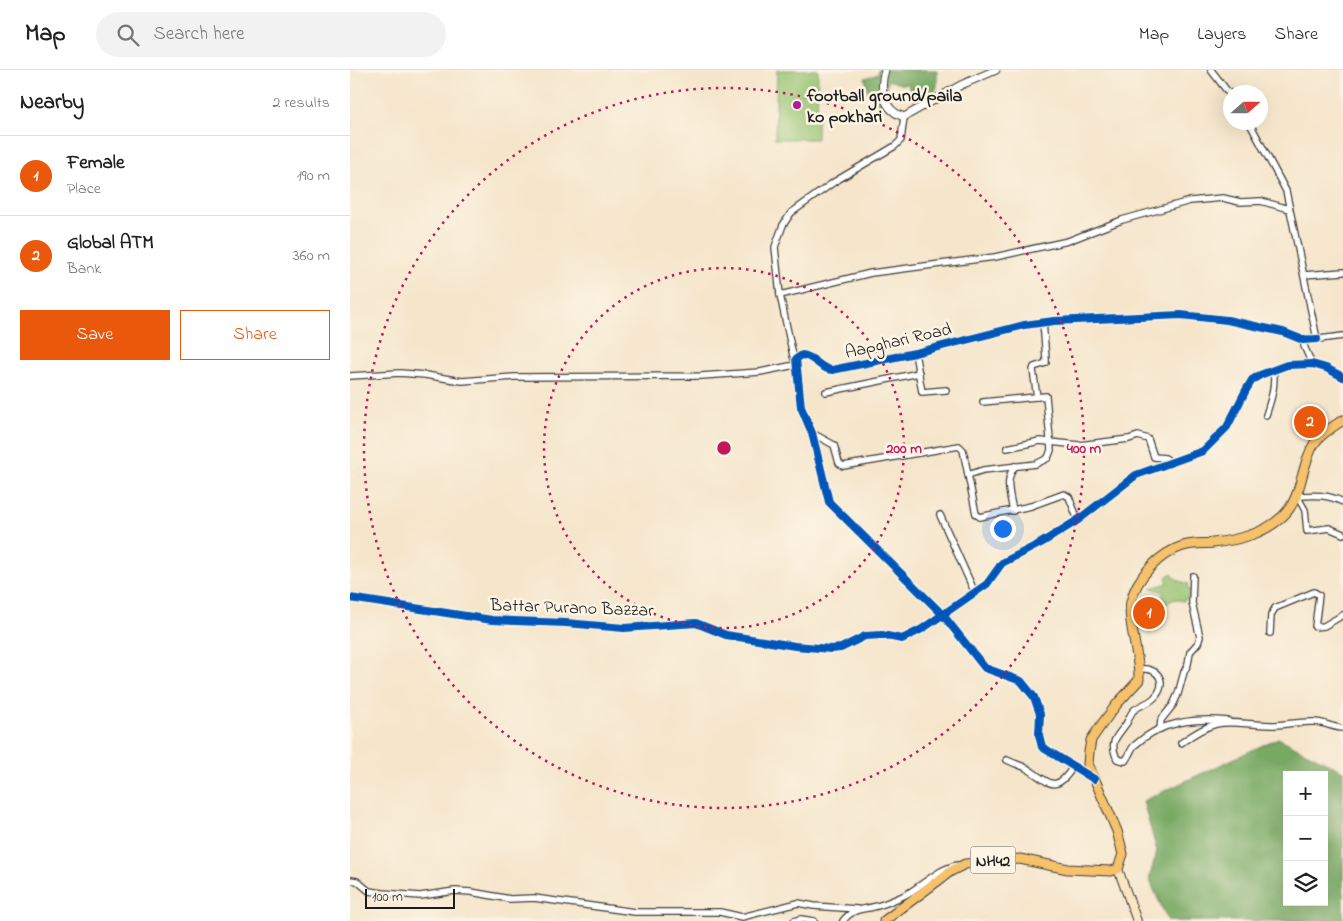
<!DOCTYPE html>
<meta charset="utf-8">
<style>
:root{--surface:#fff;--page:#f2f2f2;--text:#202124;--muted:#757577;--line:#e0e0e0;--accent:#ea580c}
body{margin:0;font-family:"Indie Flower",sans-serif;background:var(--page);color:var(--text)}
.controls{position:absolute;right:15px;bottom:15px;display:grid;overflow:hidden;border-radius:0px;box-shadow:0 5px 20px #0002}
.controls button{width:45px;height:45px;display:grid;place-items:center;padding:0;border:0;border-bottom:1px solid var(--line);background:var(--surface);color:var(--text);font:25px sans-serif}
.compass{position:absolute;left:873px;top:15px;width:45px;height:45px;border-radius:50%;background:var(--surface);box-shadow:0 5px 20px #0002;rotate:69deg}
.scale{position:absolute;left:15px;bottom:12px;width:90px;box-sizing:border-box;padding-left:5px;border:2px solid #1c1c1c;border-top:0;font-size:14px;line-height:18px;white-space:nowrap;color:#1c1c1c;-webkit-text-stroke:4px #fcf5e5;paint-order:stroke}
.you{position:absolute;left:652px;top:458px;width:18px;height:18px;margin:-12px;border:4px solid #fff;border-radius:50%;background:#1a73e8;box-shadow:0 0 0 8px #1a73e833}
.badge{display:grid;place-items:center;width:32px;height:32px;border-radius:50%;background:var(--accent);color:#fff;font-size:16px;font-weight:700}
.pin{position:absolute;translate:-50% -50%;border:2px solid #fff;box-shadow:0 1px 5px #0006}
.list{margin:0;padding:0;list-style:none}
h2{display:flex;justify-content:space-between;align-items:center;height:65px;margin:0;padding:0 20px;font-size:21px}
h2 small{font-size:16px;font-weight:400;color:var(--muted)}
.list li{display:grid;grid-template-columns:32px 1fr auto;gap:15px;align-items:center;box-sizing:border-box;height:80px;padding:0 20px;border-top:1px solid var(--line)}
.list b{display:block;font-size:19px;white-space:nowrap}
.list p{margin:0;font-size:16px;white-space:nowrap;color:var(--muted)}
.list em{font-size:16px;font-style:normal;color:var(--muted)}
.actions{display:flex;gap:10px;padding:15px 20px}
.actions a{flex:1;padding:11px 0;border:1px solid var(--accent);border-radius:0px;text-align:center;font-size:18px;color:var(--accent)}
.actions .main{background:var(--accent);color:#fff}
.icon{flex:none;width:28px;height:28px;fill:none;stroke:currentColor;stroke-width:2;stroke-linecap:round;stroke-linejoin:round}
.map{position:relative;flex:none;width:993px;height:851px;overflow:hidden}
header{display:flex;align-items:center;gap:30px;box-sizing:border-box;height:70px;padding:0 25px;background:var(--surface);border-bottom:1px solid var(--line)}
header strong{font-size:24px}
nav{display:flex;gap:28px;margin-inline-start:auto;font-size:18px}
.search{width:350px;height:45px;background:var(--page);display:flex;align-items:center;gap:12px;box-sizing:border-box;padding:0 18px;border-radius:28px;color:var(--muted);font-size:19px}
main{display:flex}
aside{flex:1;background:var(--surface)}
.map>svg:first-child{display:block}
</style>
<header>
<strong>Map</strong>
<div class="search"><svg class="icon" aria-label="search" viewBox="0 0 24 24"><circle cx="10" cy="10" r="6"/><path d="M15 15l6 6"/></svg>Search here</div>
<nav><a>Map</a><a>Layers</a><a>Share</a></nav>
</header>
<main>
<aside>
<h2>Nearby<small>2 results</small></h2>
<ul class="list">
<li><span class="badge">1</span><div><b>Female</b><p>Place</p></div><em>190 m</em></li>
<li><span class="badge">2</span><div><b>Global ATM</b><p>Bank</p></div><em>360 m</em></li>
</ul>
<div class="actions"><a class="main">Save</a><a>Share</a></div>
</aside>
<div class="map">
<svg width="993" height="851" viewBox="0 0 993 851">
<rect width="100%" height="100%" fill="#fcf5e5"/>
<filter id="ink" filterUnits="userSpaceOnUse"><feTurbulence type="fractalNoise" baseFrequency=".02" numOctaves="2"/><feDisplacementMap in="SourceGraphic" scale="10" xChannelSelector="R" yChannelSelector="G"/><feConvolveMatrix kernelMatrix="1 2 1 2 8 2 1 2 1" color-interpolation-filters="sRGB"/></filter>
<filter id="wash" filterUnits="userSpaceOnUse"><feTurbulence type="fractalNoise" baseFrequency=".0096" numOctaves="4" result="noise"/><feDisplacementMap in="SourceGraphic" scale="20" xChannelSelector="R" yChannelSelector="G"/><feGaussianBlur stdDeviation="1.12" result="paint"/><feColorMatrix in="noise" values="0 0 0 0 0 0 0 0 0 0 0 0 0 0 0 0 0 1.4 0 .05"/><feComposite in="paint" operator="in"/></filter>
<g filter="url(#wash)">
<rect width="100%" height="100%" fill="#f5e5cb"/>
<!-- green -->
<g fill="#96c371" stroke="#597046">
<path d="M427 0H468L467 69H425Z"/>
<path d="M822 503 827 510 839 514 837 518 841 520 839 523 841 526 833 531 824 529 816 534 812 521 801 518 818 513 816 507Z"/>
</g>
<!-- forest -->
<g fill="#78a963" stroke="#4a6240" fill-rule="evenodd">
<path d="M528 0H587V17L582 27 564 31 558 14H550L538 10 533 34 521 38 515 8 528 4Z"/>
<path d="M928 668 993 701V851H818L799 809 807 781 793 731ZM937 705H974V832H937Z"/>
</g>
</g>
<g filter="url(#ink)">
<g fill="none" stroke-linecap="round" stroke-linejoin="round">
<!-- minor casing -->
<g stroke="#3d3a36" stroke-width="8">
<g id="minor">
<path d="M861 0 881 26"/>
<path d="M899 52 936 121 967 269"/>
<path d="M954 205 993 202"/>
<path d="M430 225 521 203 645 187 718 171 772 150 840 131 873 128 890 132 911 131 939 139"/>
<path d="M565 283 572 322 596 320"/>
<path d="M962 294 954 276V271L993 266"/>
<path d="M0 306 50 303 75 305 112 311 164 307 351 306 410 302 445 295 430 225 425 177 433 155 441 143 484 112 545 76 551 70 554 47"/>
<path d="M476 322 569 303"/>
<path d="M687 327 683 300 684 297 696 293V289L693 252"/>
<path d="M916 345C921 330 926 315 923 299"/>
<path d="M462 363 484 375 489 393 493 396 609 376 613 380 626 444 630 447 681 436 714 424 719 427 728 450"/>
<path d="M657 378 690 371 729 375 779 369 788 366 798 369 804 387 815 388 821 392"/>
<path d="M618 405 633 400 686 394 698 388 701 380 696 326 633 332"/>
<path d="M993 432C977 424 965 425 947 426L955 440 957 461 979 458 993 464"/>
<path d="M663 441C660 424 654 410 665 396"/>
<path d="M590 445 625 523"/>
<path d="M0 528 142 550 216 553 274 558 346 553 376 565 445 576 481 579 491 578 515 566 532 565 552 569 572 559 637 514 652 493 691 473 728 450 786 405 853 381 877 357 896 320 902 310 910 305 937 295 962 294 976 298 993 307"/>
<path d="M920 563 921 545 925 538 964 522 969 525 965 557 974 556 993 545"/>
<path d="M789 599C810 597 818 614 804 628 798 634 789 635 783 641 780 644 779 650 776 654 766 668 759 671 767 689L775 691C780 686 780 679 785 675 811 651 845 648 878 651"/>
<path d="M810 659 811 650 823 635 828 624 834 602 838 594 840 582 848 573 850 567 842 533 843 506"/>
<path d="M831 673C870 644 877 654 921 655 935 655 950 651 964 652 974 652 983 658 993 658"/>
<path d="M657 690C663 693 670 695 676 698 699 711 704 726 723 697"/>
<path d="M744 709 692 677 689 665 690 644 684 627 671 611 635 598 593 545 479 432 462 363 451 337 446 289 452 285C465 286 469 299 482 300L565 283 674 255 704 251 831 245 877 250 933 262 953 270 967 269"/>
<path d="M0 810 7 811 19 821 33 823 70 826 105 821 121 822 160 829 184 828 285 842H370L392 847 448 833 464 836 507 839"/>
<path d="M444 851 451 849 464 851"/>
<path d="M493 851C502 839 510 840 523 837 533 835 544 830 553 826 572 817 586 799 608 795"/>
</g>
</g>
<!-- tertiary casing -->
<g stroke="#3d3a36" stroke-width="9">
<path id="tertiary" d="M535 0C529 19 533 40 554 47L611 15 646 0"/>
</g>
<!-- secondary casing -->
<g stroke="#3d3a36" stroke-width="10">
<path id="secondary" d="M768 799 787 851"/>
</g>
<!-- primary casing -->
<g stroke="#3d3a36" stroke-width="11">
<path id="primary" d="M534 851 601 801 615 794 670 789 718 799 761 801 768 799 773 784 767 761 738 694 739 682 741 670 752 654 767 634 789 610C790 587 777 550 781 532 786 507 810 483 833 476 842 473 854 474 863 473 888 470 914 464 933 446 953 427 950 397 964 374 969 365 984 356 993 350"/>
</g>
<!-- minor -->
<use href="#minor" stroke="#fff" stroke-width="5.5"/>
<!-- tertiary -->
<use href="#tertiary" stroke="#fff" stroke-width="7"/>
<!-- secondary -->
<use href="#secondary" stroke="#fbe6c4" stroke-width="8"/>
<!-- primary -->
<use href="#primary" stroke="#f5c16b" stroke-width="9"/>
<!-- cycleway casing -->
<g stroke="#fcf5e5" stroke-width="11">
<g id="cycleway">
<path d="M0 528 142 550 216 553 274 558 346 553 376 565 445 576 481 579 491 578 515 566 532 565 552 569 572 559 637 514 652 493 691 473 728 450 786 405 853 381 877 357 896 320 902 310 910 305 937 295 962 294 976 298 993 307"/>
<path d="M744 709 692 677 689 665 690 644 684 627 671 611 635 598 593 545 479 432 462 363 451 337 446 289 452 285C465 286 469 299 482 300L565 283 674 255 704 251 831 245 877 250 933 262 953 270 967 269"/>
</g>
</g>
<!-- cycleway -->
<use href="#cycleway" stroke="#0057b8" stroke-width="8"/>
</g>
</g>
<!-- distance rings -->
<g fill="none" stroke="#c2185b" stroke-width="2.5" stroke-dasharray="2.5 5">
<circle cx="374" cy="378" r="180"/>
<circle cx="374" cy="378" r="360"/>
</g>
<!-- markers -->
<circle fill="#b5179e" stroke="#fcf5e5" stroke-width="2" cx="447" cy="35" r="5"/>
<g text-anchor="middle" stroke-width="5" stroke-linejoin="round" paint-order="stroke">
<!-- shield labels -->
<rect fill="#fcf5e5" stroke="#5f5d58" stroke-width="1" x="620.5" y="776.5" width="45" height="27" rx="4"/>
<g font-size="16" font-weight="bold" fill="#1c1c1c">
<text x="643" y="796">NH42</text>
</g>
<!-- poi labels -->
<g font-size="18" font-weight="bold" fill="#1c1c1c" stroke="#fcf5e5" text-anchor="start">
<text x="457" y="31">football ground/paila<tspan x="457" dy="21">ko pokhari</tspan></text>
</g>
<!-- street labels -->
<g font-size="18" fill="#1c1c1c" stroke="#fcf5e5">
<text transform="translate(548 270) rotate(-13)" y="6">Aapghari Road</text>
<text transform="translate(222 537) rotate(2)" y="6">Battar Purano Bazzar</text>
</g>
</g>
<circle cx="374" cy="378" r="8" fill="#c2185b" stroke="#fcf5e5" stroke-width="2.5"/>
<g font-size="15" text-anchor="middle" font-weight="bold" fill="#c2185b" stroke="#fcf5e5" stroke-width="5" stroke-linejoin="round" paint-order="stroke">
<text x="554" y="383">200 m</text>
<text x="734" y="383">400 m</text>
</g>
</svg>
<div class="controls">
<button>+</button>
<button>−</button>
<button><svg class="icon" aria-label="layers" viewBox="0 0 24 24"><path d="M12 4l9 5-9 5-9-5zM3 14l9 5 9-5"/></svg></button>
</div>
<svg class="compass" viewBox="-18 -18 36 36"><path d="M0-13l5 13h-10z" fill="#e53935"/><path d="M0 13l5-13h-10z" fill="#757577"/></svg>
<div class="scale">100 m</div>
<div class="you"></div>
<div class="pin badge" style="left:799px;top:543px">1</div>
<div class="pin badge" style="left:960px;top:352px">2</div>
</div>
</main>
